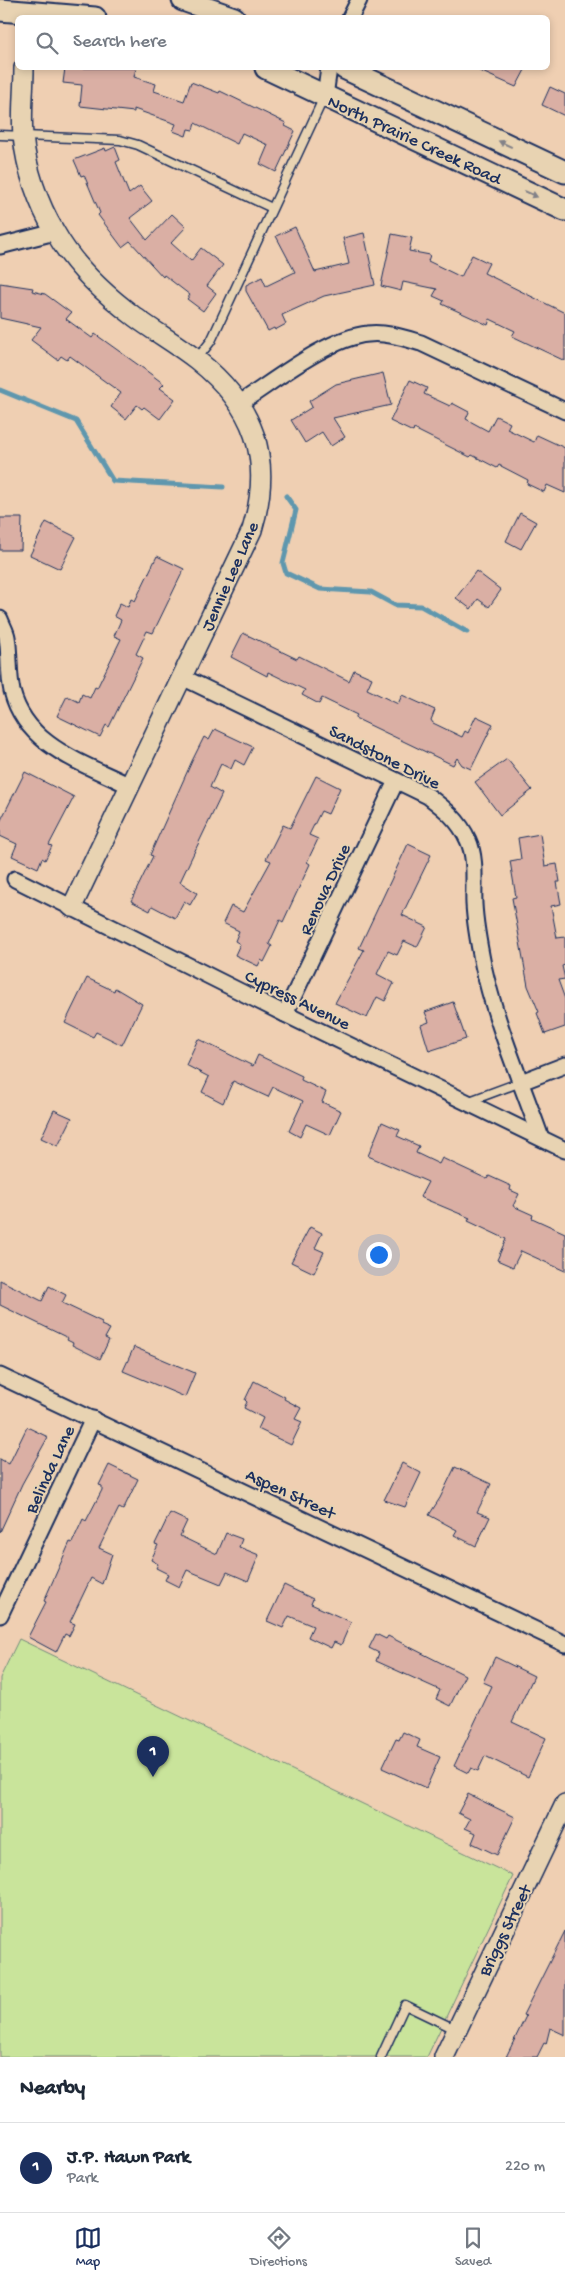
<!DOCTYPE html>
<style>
:root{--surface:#fff;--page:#f6f6f7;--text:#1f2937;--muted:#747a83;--line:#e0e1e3;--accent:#1b2f5e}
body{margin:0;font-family:"Gochi Hand",sans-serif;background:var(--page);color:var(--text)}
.you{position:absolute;left:378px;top:1254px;width:18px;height:18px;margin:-12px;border:4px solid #fff;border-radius:50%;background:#1a73e8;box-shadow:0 0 0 8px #1a73e833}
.badge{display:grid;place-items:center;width:32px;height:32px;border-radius:50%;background:var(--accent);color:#fff;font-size:16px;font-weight:700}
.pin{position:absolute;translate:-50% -41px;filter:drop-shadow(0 1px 2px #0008)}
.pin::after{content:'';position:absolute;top:26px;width:18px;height:15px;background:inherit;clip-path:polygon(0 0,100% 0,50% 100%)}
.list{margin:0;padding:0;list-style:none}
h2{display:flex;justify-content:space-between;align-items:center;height:65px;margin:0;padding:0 20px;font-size:21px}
h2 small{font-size:16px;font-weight:400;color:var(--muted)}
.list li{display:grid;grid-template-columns:32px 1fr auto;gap:15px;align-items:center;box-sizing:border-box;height:90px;padding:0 20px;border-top:1px solid var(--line)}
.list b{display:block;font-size:19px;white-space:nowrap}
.list p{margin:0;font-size:16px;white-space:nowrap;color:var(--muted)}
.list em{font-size:16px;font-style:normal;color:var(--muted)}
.icon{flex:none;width:28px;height:28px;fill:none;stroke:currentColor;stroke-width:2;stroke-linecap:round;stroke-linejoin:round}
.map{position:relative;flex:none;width:565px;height:2057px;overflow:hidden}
.search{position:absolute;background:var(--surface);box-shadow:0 2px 8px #0003;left:15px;right:15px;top:15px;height:55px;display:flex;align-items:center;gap:12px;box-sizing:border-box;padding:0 18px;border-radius:8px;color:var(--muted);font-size:19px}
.sheet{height:155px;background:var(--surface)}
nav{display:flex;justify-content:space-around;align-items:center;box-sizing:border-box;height:70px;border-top:1px solid var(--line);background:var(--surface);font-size:14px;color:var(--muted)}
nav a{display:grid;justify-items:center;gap:2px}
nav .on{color:var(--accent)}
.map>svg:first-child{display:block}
</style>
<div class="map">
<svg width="565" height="2057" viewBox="0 0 565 2057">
<rect width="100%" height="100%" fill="#efcfb2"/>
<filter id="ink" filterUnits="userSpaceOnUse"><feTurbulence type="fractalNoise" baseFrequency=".02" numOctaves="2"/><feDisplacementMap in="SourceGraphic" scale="10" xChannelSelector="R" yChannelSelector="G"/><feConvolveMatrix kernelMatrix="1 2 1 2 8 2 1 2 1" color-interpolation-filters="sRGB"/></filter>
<g filter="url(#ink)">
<!-- green -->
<path fill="#c9e49b" stroke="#728a7c" d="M19 1639 513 1876 427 2057H0V1678Z"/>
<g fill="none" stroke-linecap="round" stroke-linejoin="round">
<!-- stream -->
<g stroke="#5e97ae" stroke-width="5">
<path d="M0 390 76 421 113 481 223 487"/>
<path d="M286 496 296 510 283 563 286 573 320 589 371 592 395 605 421 606 467 632"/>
</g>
</g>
<!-- building -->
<g fill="#daafa4" stroke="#1b2f5e">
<path d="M65 68H136L134 77 156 84 154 91 184 101 191 82 219 93 220 91 286 123 285 126 295 131 276 172 260 164 268 145 242 133 237 144 195 123 193 130 188 129 186 136 173 131 176 124 134 109V112L80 106 82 85 63 83Z"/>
<path d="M473 68H526L516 87Z"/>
<path d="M550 87 565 94V116L542 105Z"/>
<path d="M115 147 120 160 116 162 129 194 140 186 152 201 130 218 147 240 172 214 186 227 171 243 191 261 201 248 223 265 207 286 216 293 203 311 187 299 190 295 164 275 163 277 130 241 122 247 98 215 100 213 84 175 81 176 74 160 105 148 106 151Z"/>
<path d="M295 227 315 272 349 264 343 238 364 233 375 285 324 296 282 315 286 324 275 330 274 328 268 331 246 291V285L262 277 266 286 295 272 276 236Z"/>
<path d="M392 234 412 238 409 251 430 255 428 261 461 277 472 255 489 263 484 273 565 313V361L512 336 515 331 490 319 488 325 442 304 444 301 433 296 437 289 403 282 401 291 381 286Z"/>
<path d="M0 283 33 288 32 291 45 294 71 313 66 319 92 338 95 334 144 369 164 384 160 388 175 399 160 419 144 407 142 409 137 405 126 419 111 407 121 393 70 356 67 360 61 356 58 360 31 340 41 327 0 318Z"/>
<path d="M383 373 391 405 333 418 345 437 331 446 322 432 305 443 291 420 312 407 309 401 336 384Z"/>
<path d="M410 380 427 388 424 394 450 406 452 403 469 412 466 419 488 431 496 416 510 423 507 429 534 442 537 435 565 448V493L547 485 544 492 527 484 528 480 499 465 497 468 472 455 470 457 414 429 413 432 390 421Z"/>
<path d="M520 513 536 522 521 549 506 541Z"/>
<path d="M0 518H22L21 550H0Z"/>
<path d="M46 522 76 537 60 569 30 555Z"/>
<path d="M157 556 184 569 153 633 147 631 136 654 143 658 109 727 106 725 100 737 57 716 67 696 79 702 82 694 90 698 95 687 97 688 121 639 114 636 121 620 114 616 120 603 128 607 131 599 135 601Z"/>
<path d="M476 571 501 590 489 607 478 599 471 609 456 598Z"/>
<path d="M243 633 297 659 299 656 349 681 354 670 372 678 367 689 398 704 402 695 435 710 431 720 433 723 462 737 465 731 468 733 476 716 493 724 471 769 462 765 457 758 453 765 355 718 357 715 322 698 319 704 302 695 305 690 268 672 267 676 231 657Z"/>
<path d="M215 729 253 747 244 765 235 760 231 769 221 764 210 787 222 794 180 882 197 893 190 905 184 901 175 918 152 906 150 911 131 901 153 856 150 855 192 761 204 737 209 740Z"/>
<path d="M507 759 532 790 500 815 475 782Z"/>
<path d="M25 772 74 797 49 845 52 846 45 860 42 858 38 868 12 856 17 844 0 836V822Z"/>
<path d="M316 776 340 788 328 814 321 811 309 835 318 839 307 862 310 864 283 922 280 920 269 944 272 946 264 962 261 960 258 966 235 955 240 944 235 941 239 931 223 923 231 906 243 912 271 861 266 859 283 825 290 828Z"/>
<path d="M540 834 545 866 557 864 560 882H557L561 904 551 906 557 938 565 937V965L562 966 565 979 558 980 565 999V1027L545 1034 537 1013 539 1012 528 986 512 898 516 897 510 861 521 859 518 838Z"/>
<path d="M408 844 431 855 402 915 427 927 417 947 404 941 397 955 388 951 377 974 394 983 385 1001 377 997 367 1018 335 1003 364 950 359 948Z"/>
<path d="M87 978 114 991 115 988 142 1004 122 1045 96 1032 93 1037 65 1023Z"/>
<path d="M453 1002 466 1039 429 1051 421 1025 429 1022 425 1012Z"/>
<path d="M198 1039 253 1066 258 1055 302 1076 301 1080 326 1092 322 1102 341 1111 330 1135 306 1124 300 1137 289 1131 303 1101 273 1087 268 1097 233 1081 223 1103 202 1092 209 1077 186 1065Z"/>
<path d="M54 1110 72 1118 58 1146 41 1138Z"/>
<path d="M382 1122 400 1130 397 1136 419 1146 416 1153 439 1164 442 1158 487 1179 489 1176 511 1186 510 1190 519 1194 513 1206 533 1215 532 1218 565 1233V1271L521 1251 513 1267 497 1260 506 1239 468 1221 470 1218 420 1197 428 1182 368 1156Z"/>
<path d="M310 1227 322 1233 315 1248 324 1252 314 1273 291 1262Z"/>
<path d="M0 1280 42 1301 49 1286 66 1295 62 1303 102 1322 101 1325 110 1329 105 1338 109 1340 100 1359 72 1345 73 1343 67 1340 68 1338 0 1305Z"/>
<path d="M134 1347 195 1373 185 1397 123 1371Z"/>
<path d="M254 1381 285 1397 284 1399 301 1408 295 1419 302 1422 291 1445 258 1429 263 1418 244 1408 247 1402 245 1400Z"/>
<path d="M27 1427 48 1437 22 1484 0 1532V1459L9 1464Z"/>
<path d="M402 1463 421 1473 405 1507 384 1500Z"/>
<path d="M109 1465 138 1479 123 1510 119 1508 99 1548 112 1554 102 1584 91 1578 70 1622 75 1624 69 1636 65 1634 56 1652 28 1637 46 1602 44 1601 70 1542 72 1543 83 1519 86 1521 102 1490V1486L99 1485Z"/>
<path d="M455 1467 491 1484 477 1512 490 1517 476 1546 454 1535 457 1530 429 1515 440 1498Z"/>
<path d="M170 1513 187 1521 180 1536 217 1554 226 1533 242 1539 239 1547 259 1555 248 1581 227 1572 221 1584 187 1570 179 1587 165 1580 168 1574 156 1568 158 1564 151 1560 158 1545 155 1544Z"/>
<path d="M284 1585 313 1599 311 1604 351 1622 341 1645 334 1642 331 1648 308 1637 313 1626 289 1616 283 1628 267 1621Z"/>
<path d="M376 1634 386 1639 388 1636 465 1675 450 1706 436 1699 440 1690 376 1661 379 1653 369 1648Z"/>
<path d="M495 1657 534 1676 512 1722 546 1738 528 1777 485 1756 478 1771 471 1768 468 1773 454 1766 492 1686 483 1682Z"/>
<path d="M403 1732 420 1740 417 1747 440 1757 426 1788 382 1768 396 1739 399 1740Z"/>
<path d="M468 1794 515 1817 497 1855 472 1843 476 1833 465 1828 470 1819 458 1813Z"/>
<path d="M565 1931V2035L550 2028 546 2044 544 2043 537 2057H506L526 2016 523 2015Z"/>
</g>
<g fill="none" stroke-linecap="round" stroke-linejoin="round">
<!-- service casing -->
<g stroke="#1b2f5e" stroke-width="11">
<g id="service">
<path d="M0 135 120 140 138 145 272 208"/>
<path d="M196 360 211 341 324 97"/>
<path d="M467 1102 521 1082"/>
<path d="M381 2057 405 2005 457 2030"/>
</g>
</g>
<!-- minor casing -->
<g stroke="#1b2f5e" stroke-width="19">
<g id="minor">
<path d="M350 18 359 0"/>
<path d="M325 96 329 68"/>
<path d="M0 246 55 232"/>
<path d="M240 403C273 382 329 337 368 334 386 332 404 338 421 343L565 411"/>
<path d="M0 619C2 625 6 631 7 637 10 655 8 673 12 691 26 747 84 763 130 786"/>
<path d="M182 677 428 796C445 809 459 820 468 840 477 859 473 884 474 904 475 924 479 945 483 965 496 1024 521 1081 541 1138"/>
<path d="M15 879 285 1014 565 1150"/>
<path d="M285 1014 396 781"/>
<path d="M521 1082 565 1065"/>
<path d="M0 1376 565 1644"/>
<path d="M0 1615 93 1419"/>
</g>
</g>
<!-- tertiary casing -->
<g stroke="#1b2f5e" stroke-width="22">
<g id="tertiary">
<path d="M24 68C24 90 21 113 23 136 26 168 38 204 55 232 74 266 104 294 135 317 155 332 177 344 197 360 254 405 274 458 252 530L72 907"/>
<path d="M444 2057 565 1804"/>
</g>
</g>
<!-- secondary casing -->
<g stroke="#1b2f5e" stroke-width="25">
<g id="secondary">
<path d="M183 0 234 18"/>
<path d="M0 10 95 18"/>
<path d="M266 68 565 210"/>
<path d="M344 68 565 172"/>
</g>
</g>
<!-- service -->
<use href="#service" stroke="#e8d3b2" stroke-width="8"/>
<!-- minor -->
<use href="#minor" stroke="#e8d3b2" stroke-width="15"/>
<!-- tertiary -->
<use href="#tertiary" stroke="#e8d3b2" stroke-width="19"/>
<!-- secondary -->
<use href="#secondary" stroke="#e8d3b2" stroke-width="21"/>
</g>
<!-- one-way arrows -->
<defs><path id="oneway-solid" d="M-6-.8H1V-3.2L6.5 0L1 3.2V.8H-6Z" transform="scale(1.25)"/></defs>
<g fill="#828188">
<use href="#oneway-solid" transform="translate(505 144) rotate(-155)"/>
<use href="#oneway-solid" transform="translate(531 194) rotate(25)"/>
</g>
</g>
<g text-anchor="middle" stroke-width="4" stroke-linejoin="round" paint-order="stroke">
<!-- street labels -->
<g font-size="18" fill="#1b2f5e" stroke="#e8d3b2">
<text transform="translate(415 139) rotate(25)" y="6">North Prairie Creek Road</text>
<text transform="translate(229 576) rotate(-66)" y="6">Jennie Lee Lane</text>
<text transform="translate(385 756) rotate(27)" y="6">Sandstone Drive</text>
<text transform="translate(324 889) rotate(-65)" y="6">Renova Drive</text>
<text transform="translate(298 999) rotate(26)" y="6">Cypress Avenue</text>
<text transform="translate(49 1469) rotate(-65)" y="6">Belinda Lane</text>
<text transform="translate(291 1493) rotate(25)" y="6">Aspen Street</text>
<text transform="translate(504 1930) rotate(-64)" y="6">Briggs Street</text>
</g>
</g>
</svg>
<div class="you"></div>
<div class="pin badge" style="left:153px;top:1777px">1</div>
<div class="search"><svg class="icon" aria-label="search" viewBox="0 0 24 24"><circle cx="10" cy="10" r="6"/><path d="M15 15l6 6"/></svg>Search here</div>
</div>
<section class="sheet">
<h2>Nearby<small></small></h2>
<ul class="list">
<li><span class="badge">1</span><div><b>J.P. Hawn Park</b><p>Park</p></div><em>220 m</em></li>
</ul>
</section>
<nav>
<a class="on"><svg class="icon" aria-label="map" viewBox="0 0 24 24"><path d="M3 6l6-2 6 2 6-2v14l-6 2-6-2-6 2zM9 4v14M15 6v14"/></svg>Map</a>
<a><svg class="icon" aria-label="directions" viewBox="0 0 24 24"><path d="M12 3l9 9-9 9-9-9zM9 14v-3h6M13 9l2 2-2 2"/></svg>Directions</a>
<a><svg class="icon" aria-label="saved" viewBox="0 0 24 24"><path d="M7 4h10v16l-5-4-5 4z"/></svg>Saved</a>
</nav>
